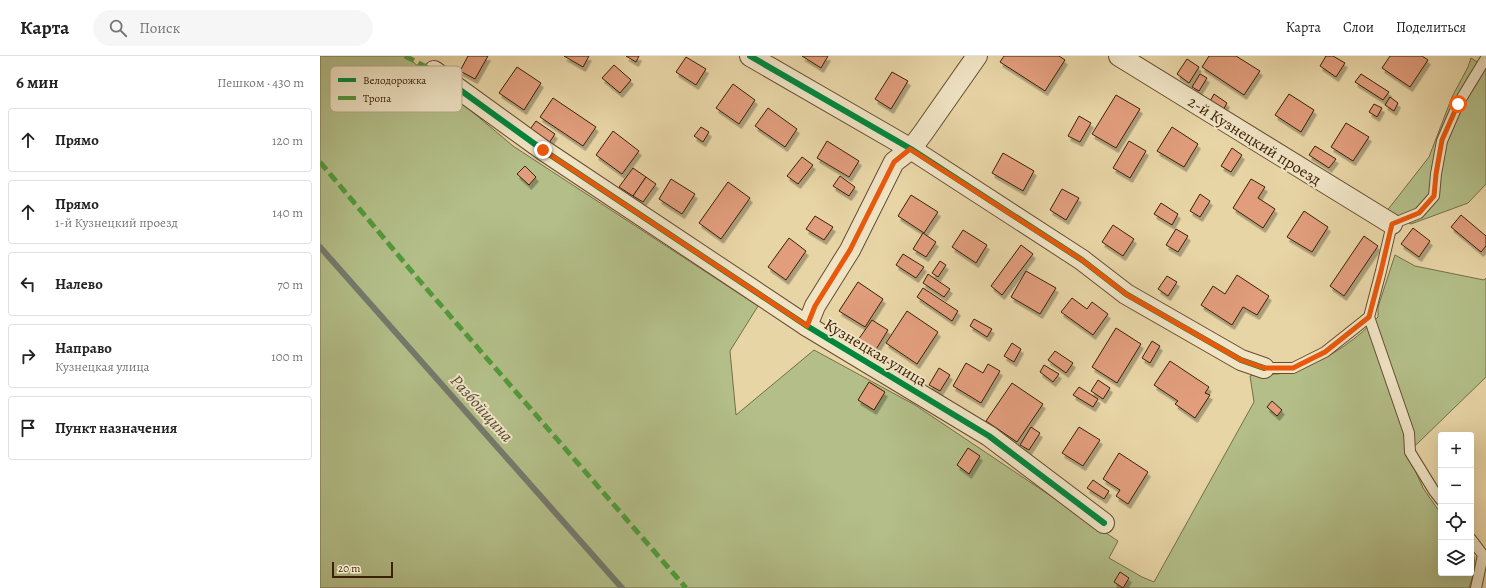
<!DOCTYPE html>
<html lang="ru">
<meta charset="utf-8">
<style>
:root{--surface:#fff;--page:#f6f6f6;--text:#222;--muted:#767676;--line:#e0e0e0}
body{margin:0;font-family:Alegreya,serif;background:var(--page);color:var(--text)}
.controls{position:absolute;right:12px;bottom:12px;display:grid;overflow:hidden;border-radius:4px;box-shadow:0 4px 16px #0002}
.controls button{width:36px;height:36px;display:grid;place-items:center;padding:0;border:0;border-bottom:1px solid var(--line);background:var(--surface);color:var(--text);font:20px sans-serif}
.scale{position:absolute;left:12px;bottom:10px;width:61px;box-sizing:border-box;padding-left:4px;border:2px solid #3a2006;border-top:0;font-size:11px;line-height:14px;white-space:nowrap;color:#3a2006;-webkit-text-stroke:3px #f0e4c5;paint-order:stroke}
.stop{position:absolute;width:12px;height:12px;margin:-9px;border:3px solid #ea580c;border-radius:50%;background:#fff}
.stop.end{background:#ea580c;border-color:#fff;box-shadow:0 1px 4px #0008}
.list{margin:0;padding:0;list-style:none}
h2{display:flex;justify-content:space-between;align-items:center;height:52px;margin:0;padding:0 16px;font-size:17px}
h2 small{font-size:13px;font-weight:400;color:var(--muted)}
.list li{display:grid;grid-template-columns:26px 1fr auto;gap:12px;align-items:center;box-sizing:border-box;height:64px;margin:0 8px 8px;padding:0 8px;border:1px solid var(--line);border-radius:4px}
.list b{display:block;font-size:15px;white-space:nowrap}
.list p{margin:0;font-size:13px;white-space:nowrap;color:var(--muted)}
.list em{font-size:13px;font-style:normal;color:var(--muted)}
.icon{flex:none;width:22px;height:22px;fill:none;stroke:currentColor;stroke-width:2;stroke-linecap:round;stroke-linejoin:round}
.map{position:relative;flex:none;width:1166px;height:532px;overflow:hidden}
header{display:flex;align-items:center;gap:24px;box-sizing:border-box;height:56px;padding:0 20px;background:var(--surface);border-bottom:1px solid var(--line)}
header strong{font-size:19px}
nav{display:flex;gap:22px;margin-inline-start:auto;font-size:14px}
.search{width:280px;height:36px;background:var(--page);display:flex;align-items:center;gap:10px;box-sizing:border-box;padding:0 14px;border-radius:22px;color:var(--muted);font-size:15px}
main{display:flex}
aside{flex:1;background:var(--surface)}
.map>svg:first-child{display:block}
</style>
<header>
<strong>Карта</strong>
<div class="search"><svg class="icon" aria-label="search" viewBox="0 0 24 24"><circle cx="10" cy="10" r="6"/><path d="M15 15l6 6"/></svg>Поиск</div>
<nav><a>Карта</a><a>Слои</a><a>Поделиться</a></nav>
</header>
<main>
<aside>
<h2>6 мин<small>Пешком · 430 m</small></h2>
<ul class="list">
<li><svg class="icon" aria-label="ahead" viewBox="0 0 24 24"><path d="M12 20V5M6 11l6-6 6 6"/></svg><div><b>Прямо</b></div><em>120 m</em></li>
<li><svg class="icon" aria-label="ahead" viewBox="0 0 24 24"><path d="M12 20V5M6 11l6-6 6 6"/></svg><div><b>Прямо</b><p>1-й Кузнецкий проезд</p></div><em>140 m</em></li>
<li><svg class="icon" aria-label="left" viewBox="0 0 24 24"><path d="M17 20v-9H6M10 6l-5 5 5 5"/></svg><div><b>Налево</b></div><em>70 m</em></li>
<li><svg class="icon" aria-label="right" viewBox="0 0 24 24"><path d="M7 20v-9h11M14 6l5 5-5 5"/></svg><div><b>Направо</b><p>Кузнецкая улица</p></div><em>100 m</em></li>
<li><svg class="icon" aria-label="arrive" viewBox="0 0 24 24"><path d="M6 21V4h12l-3 4 3 4H6"/></svg><div><b>Пункт назначения</b></div></li>
</ul>
</aside>
<div class="map">
<svg width="1166" height="532" viewBox="0 0 1166 532">
<defs>
<filter id="shadow"><feDropShadow dx="2.5" dy="4.5" stdDeviation="0" flood-color="#0004"/></filter>
</defs>
<rect width="100%" height="100%" fill="#e8d5a6"/>
<filter id="stains"><feTurbulence type="fractalNoise" baseFrequency=".005" numOctaves="4"/><feColorMatrix values="0 0 0 0 .2 0 0 0 0 .09 0 0 0 0 .02 0 0 0 .5 -.17"/></filter>
<radialGradient id="worn" r=".72"><stop offset=".6" stop-color="#630" stop-opacity="0"/><stop offset="1" stop-color="#630" stop-opacity=".3"/></radialGradient>
<!-- green -->
<g fill="#b3be88" stroke="#766f47">
<path d="M0 0H86L193 90 438 250 410 295 416 359 494 294 595 349 798 485 789 502 822 521 834 526 934 346 930 320C941 316 952 320 963 317 970 315 978 314 984 311 1012 301 1038 282 1058 261V251L1075 199 1095 210 1164 224 1166 222V321L1098 387 1087 396 1103 432 1121 458V517H1151V492C1158 508 1154 516 1149 532H0Z"/>
<path d="M1163 1 1166 3V128L1148 147 1091 168 1066 156 1109 101 1132 41 1148 11 1151 2 1157 6Z"/>
</g>
<g fill="none" stroke-linecap="round" stroke-linejoin="round">
<!-- stream -->
<path stroke="#747a6d" stroke-width="6" d="M0 191 302 532"/>
</g>
<!-- building -->
<g fill="#e19d7b" stroke="#3a2006" filter="url(#shadow)">
<path d="M148 0H168L155 23 140 15Z"/>
<path d="M244 0H269L263 11Z"/>
<path d="M306 0H319L316 6Z"/>
<path d="M482 0H508L501 12Z"/>
<path d="M684 0H739L745 4 725 35 680 6Z"/>
<path d="M889 0H916L940 15 924 39 882 11Z"/>
<path d="M1006 0H1013L1025 7 1016 21 1000 10Z"/>
<path d="M1070 0H1102L1108 4 1090 31 1062 12Z"/>
<path d="M366 1 386 13 376 29 356 16Z"/>
<path d="M867 3 879 11 869 27 857 18Z"/>
<path d="M294 9 311 24 300 37 282 22Z"/>
<path d="M197 11 221 27 204 54 179 37Z"/>
<path d="M572 16 588 25 571 53 555 43Z"/>
<path d="M880 18 887 22 879 35 872 31Z"/>
<path d="M1041 18 1069 36 1063 44 1035 26Z"/>
<path d="M413 28 435 44 419 68 396 52Z"/>
<path d="M894 38 907 47 902 56 889 47Z"/>
<path d="M969 38 994 54 981 76 955 59Z"/>
<path d="M796 39 820 53 796 92 772 78Z"/>
<path d="M1070 41 1078 47 1074 55 1065 49Z"/>
<path d="M233 42 276 71 263 90 220 61Z"/>
<path d="M1054 48 1062 52 1057 61 1049 56Z"/>
<path d="M448 52 477 73 465 91 435 70Z"/>
<path d="M759 60 771 67 760 86 748 80Z"/>
<path d="M216 65 235 78 227 90 208 76Z"/>
<path d="M1026 67 1049 81 1033 105 1011 91Z"/>
<path d="M381 71 389 76 383 86 374 80Z"/>
<path d="M852 71 878 88 864 111 837 95Z"/>
<path d="M293 75 319 95 302 118 276 99Z"/>
<path d="M507 85 539 105 529 121 497 102Z"/>
<path d="M809 85 826 95 810 122 793 112Z"/>
<path d="M995 90 1016 103 1009 112 989 99Z"/>
<path d="M912 92 922 99 911 116 901 110Z"/>
<path d="M683 97 714 115 703 135 672 117Z"/>
<path d="M482 101 493 109 478 128 467 120Z"/>
<path d="M205 110 216 121 209 129 197 118Z"/>
<path d="M313 112 326 121 313 140 299 131Z"/>
<path d="M520 120 535 131 529 140 513 130Z"/>
<path d="M326 121 336 128 323 146 313 140Z"/>
<path d="M351 123 375 138 362 158 339 143Z"/>
<path d="M931 123 945 131 938 142 955 153 943 172 913 152Z"/>
<path d="M408 126 430 142 401 183 379 167Z"/>
<path d="M742 133 759 142 746 164 730 154Z"/>
<path d="M880 138 890 145 880 161 870 155Z"/>
<path d="M591 139 618 156 604 177 578 160Z"/>
<path d="M841 147 858 158 852 169 834 158Z"/>
<path d="M984 155 1008 171 992 196 967 181Z"/>
<path d="M1141 159 1166 180V190L1161 196 1131 171Z"/>
<path d="M495 160 513 171 504 184 486 173Z"/>
<path d="M793 169 814 183 803 200 782 186Z"/>
<path d="M1093 172 1110 185 1099 201 1081 188Z"/>
<path d="M856 173 868 180 858 196 846 189Z"/>
<path d="M643 174 667 189 656 207 632 191Z"/>
<path d="M603 177 616 186 606 201 593 193Z"/>
<path d="M1044 180 1058 190 1024 240 1010 230Z"/>
<path d="M469 182 486 195 466 224 448 211Z"/>
<path d="M701 189 713 198 682 239 671 230Z"/>
<path d="M583 198 604 211 596 222 576 209Z"/>
<path d="M620 205 626 209 618 221 612 217Z"/>
<path d="M706 215 736 232 720 258 691 241Z"/>
<path d="M608 218 630 233 624 241 603 227Z"/>
<path d="M917 219 949 240 937 259 923 251 912 269 881 249 893 230 905 238Z"/>
<path d="M847 220 857 226 848 240 838 233Z"/>
<path d="M538 226 563 243 545 271 519 255Z"/>
<path d="M603 232 638 255 632 265 597 241Z"/>
<path d="M752 242 767 253 772 246 788 258 773 279 741 256Z"/>
<path d="M587 255 618 276 597 308 566 287Z"/>
<path d="M654 263 672 273 667 281 650 270Z"/>
<path d="M552 264 568 274 555 295 538 284Z"/>
<path d="M796 272 821 288 797 327 772 311Z"/>
<path d="M832 285 840 290 830 307 822 302Z"/>
<path d="M692 287 701 293 694 306 684 300Z"/>
<path d="M735 295 753 307 746 317 728 304Z"/>
<path d="M850 305 889 331 885 337 890 339 875 362 855 348 858 345 834 329Z"/>
<path d="M646 307 663 317 668 308 680 315 661 347 633 330Z"/>
<path d="M724 309 739 318 733 326 720 316Z"/>
<path d="M619 312 630 319 620 335 609 329Z"/>
<path d="M778 324 790 332 783 343 771 335Z"/>
<path d="M549 326 565 336 554 354 538 344Z"/>
<path d="M692 327 723 348 697 386 666 365Z"/>
<path d="M759 331 778 343 773 351 753 339Z"/>
<path d="M952 345 962 354 957 360 947 351Z"/>
<path d="M711 371 720 377 709 394 700 389Z"/>
<path d="M759 371 780 384 763 410 742 397Z"/>
<path d="M648 392 660 400 649 418 637 409Z"/>
<path d="M799 397 828 416 808 448 796 440 800 434 783 423Z"/>
<path d="M773 424 789 435 784 443 767 432Z"/>
<path d="M800 516 809 522 803 532 794 526Z"/>
</g>
<g fill="none" stroke-linecap="round" stroke-linejoin="round">
<!-- service casing -->
<g stroke="#664d2e" stroke-width="12">
<g id="service">
<path d="M1049 261 1089 377 1090 396 1114 435 1121 444"/>
<path d="M944 312H973L1005 296 1049 261 1061 215 1072 168 1099 157 1114 140 1116 118 1122 85 1138 48 1166 2"/>
<path d="M1151 483 1163 499 1156 532"/>
</g>
</g>
<!-- minor casing -->
<g stroke="#664d2e" stroke-width="22">
<g id="minor">
<path d="M430 0 591 93 762 204 806 238 921 304 944 312"/>
<path d="M799 0 1072 168"/>
<path d="M114 15 223 94 487 270 669 380 784 467"/>
<path d="M487 270 495 250 530 194 574 106 591 93 603 77 657 0"/>
</g>
</g>
<!-- service -->
<use href="#service" stroke="#f0e4c5" stroke-width="10"/>
<!-- minor -->
<use href="#minor" stroke="#f0e4c5" stroke-width="20"/>
<!-- quiet -->
<g stroke="#529a3a" stroke-width="5" stroke-dasharray="10 5" stroke-linecap="butt">
<path d="M85 0 114 15"/>
<path d="M0 106 99 224 366 532"/>
</g>
<!-- cycleway casing -->
<g stroke="#f0e4c5" stroke-width="8">
<g id="cycleway">
<path d="M430 0 591 93 762 204 806 238 921 304 944 312"/>
<path d="M114 15 223 94 487 270 669 380 784 467"/>
</g>
</g>
<!-- cycleway -->
<use href="#cycleway" stroke="#00873e" stroke-width="6"/>
</g>
<g fill="none" stroke-linecap="round" stroke-linejoin="round">
<!-- route -->
<path stroke="#ea580c" stroke-width="5" d="M223 94 487 270 495 250 530 194 574 106 590 93 762 204 806 238 921 304 944 312H973L1005 296 1049 261 1061 215 1072 168 1099 157 1114 140 1116 118 1122 84 1138 48"/>
</g>
<g text-anchor="middle" stroke-width="4" stroke-linejoin="round" paint-order="stroke">
<!-- street labels -->
<g font-size="16" fill="#3a2006" stroke="#f0e4c5">
<text transform="translate(935 84) rotate(32)" y="6">2-й Кузнецкий проезд</text>
<text transform="translate(556 296) rotate(31)" y="6">Кузнецкая улица</text>
</g>
<!-- water labels -->
<g font-size="17" font-style="italic" fill="#574d39" stroke="#f0e4c5">
<text transform="translate(162 352) rotate(48)" y="6">Разбойщина</text>
</g>
</g>
<!-- legend -->
<rect x="10" y="10" width="132" height="46" rx="6" fill="#f0e4c5" stroke="#b9a98c" stroke-width="1"/>
<rect x="18" y="22" width="18" height="4" fill="#00873e"/>
<rect x="18" y="40" width="18" height="4" fill="#529a3a"/>
<g font-size="11" fill="#3a2006">
<text x="43" y="28">Велодорожка</text>
<text x="43" y="46">Тропа</text>
</g>
<rect width="100%" height="100%" filter="url(#stains)"/>
<rect width="100%" height="100%" fill="url(#worn)"/>
</svg>
<div class="controls">
<button>+</button>
<button>−</button>
<button><svg class="icon" aria-label="locate" viewBox="0 0 24 24"><circle cx="12" cy="12" r="6"/><path d="M12 2v4M12 18v4M2 12h4M18 12h4"/></svg></button>
<button><svg class="icon" aria-label="layers" viewBox="0 0 24 24"><path d="M12 4l9 5-9 5-9-5zM3 14l9 5 9-5"/></svg></button>
</div>
<div class="scale">20 m</div>
<div class="stop" style="left:1138px;top:48px"></div>
<div class="stop end" style="left:223px;top:94px"></div>
</div>
</main>
